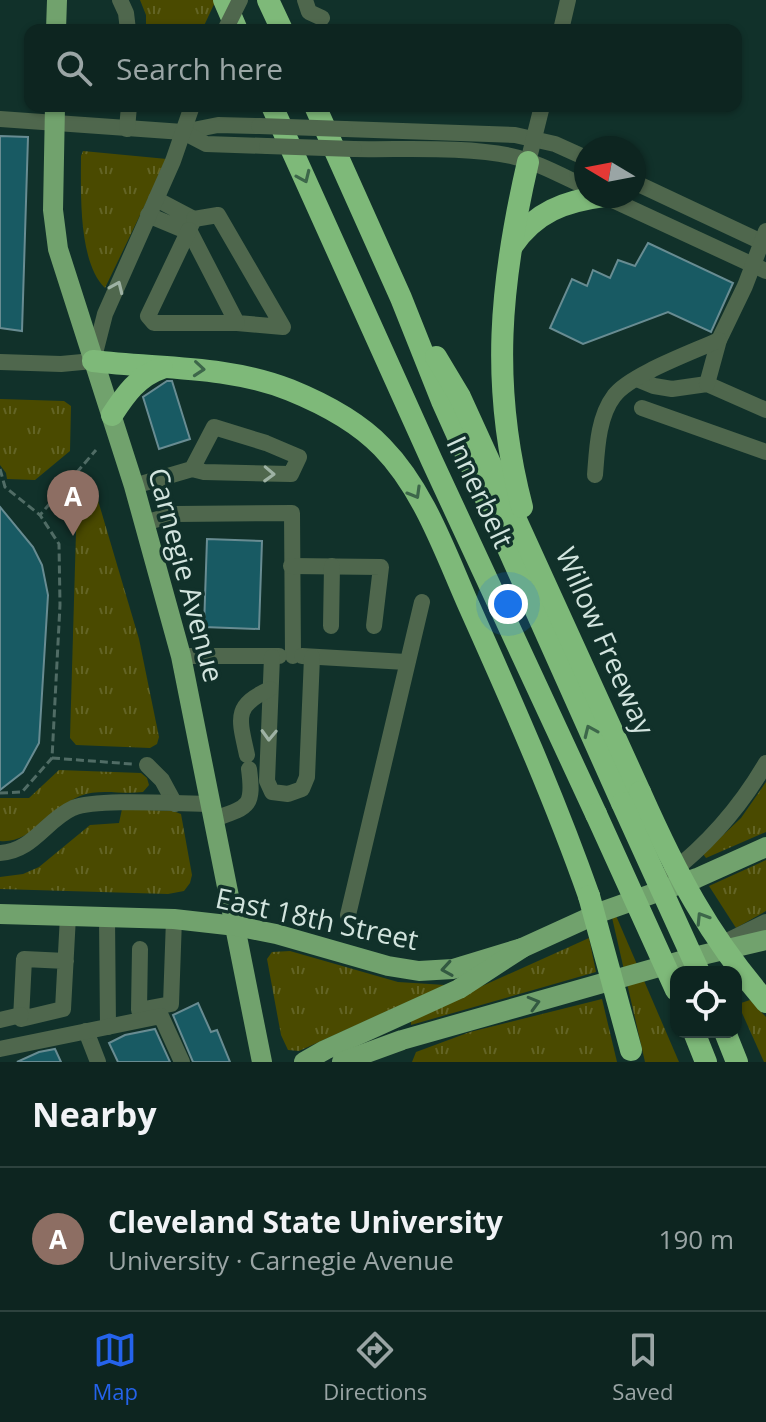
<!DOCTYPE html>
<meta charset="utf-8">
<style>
:root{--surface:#0d2520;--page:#162d29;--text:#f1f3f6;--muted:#9aa5a5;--line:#2d423e;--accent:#2563eb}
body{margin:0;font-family:"Open Sans",sans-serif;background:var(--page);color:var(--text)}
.controls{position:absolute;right:24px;bottom:24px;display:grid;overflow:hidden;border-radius:16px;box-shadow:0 2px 6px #0004}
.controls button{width:72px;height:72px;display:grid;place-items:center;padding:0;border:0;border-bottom:2px solid var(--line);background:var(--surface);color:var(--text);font:40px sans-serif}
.compass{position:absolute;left:574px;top:136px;width:72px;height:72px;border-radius:50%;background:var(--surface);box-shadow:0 2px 6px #0004;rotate:280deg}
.you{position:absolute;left:508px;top:604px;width:28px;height:28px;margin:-20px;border:6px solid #fff;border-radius:50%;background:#1a73e8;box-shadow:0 0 0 12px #1a73e833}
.badge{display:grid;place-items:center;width:52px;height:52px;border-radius:50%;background:var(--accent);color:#fff;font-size:26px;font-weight:700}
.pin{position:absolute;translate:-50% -66px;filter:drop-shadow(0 2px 4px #0008)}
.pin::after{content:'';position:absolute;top:42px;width:28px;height:24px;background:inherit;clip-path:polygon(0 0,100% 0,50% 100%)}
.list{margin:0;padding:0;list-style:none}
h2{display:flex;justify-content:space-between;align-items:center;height:104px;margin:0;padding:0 32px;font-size:34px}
h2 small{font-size:26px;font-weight:400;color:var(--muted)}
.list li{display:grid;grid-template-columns:52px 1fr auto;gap:24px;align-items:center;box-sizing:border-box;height:144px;padding:0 32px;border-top:2px solid var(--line)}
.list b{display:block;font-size:30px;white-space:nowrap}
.list p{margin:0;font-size:26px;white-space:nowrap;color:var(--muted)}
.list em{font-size:26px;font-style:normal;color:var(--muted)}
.icon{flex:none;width:44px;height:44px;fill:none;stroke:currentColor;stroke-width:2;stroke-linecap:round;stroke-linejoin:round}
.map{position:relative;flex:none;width:766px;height:1062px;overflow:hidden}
.search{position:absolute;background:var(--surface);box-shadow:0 2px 6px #0004;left:24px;right:24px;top:24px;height:88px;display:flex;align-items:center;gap:20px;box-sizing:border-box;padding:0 28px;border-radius:16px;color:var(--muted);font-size:30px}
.sheet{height:248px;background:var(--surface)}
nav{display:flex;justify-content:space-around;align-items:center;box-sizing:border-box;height:112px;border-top:2px solid var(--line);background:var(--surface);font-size:22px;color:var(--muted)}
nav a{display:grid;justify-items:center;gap:4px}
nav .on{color:var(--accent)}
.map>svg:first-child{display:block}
</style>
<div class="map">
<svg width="766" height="1062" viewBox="0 0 766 1062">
<defs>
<pattern id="grass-tufts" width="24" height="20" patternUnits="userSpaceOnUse" patternTransform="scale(2)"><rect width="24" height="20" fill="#4a4a00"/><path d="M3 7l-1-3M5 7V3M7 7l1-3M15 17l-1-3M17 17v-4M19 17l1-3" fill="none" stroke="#636425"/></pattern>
</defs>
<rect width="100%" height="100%" fill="#11312a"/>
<!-- grass -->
<g fill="url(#grass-tufts)">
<path d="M140 0H216L202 30H146V15Z"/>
<path d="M83 151 167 159 105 288C78 262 81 192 81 156Z"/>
<path d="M0 399 64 401 71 406 70 451 35 480 7 479 6 473 0 465Z"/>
<path d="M86 488 94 491 97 497 139 639 159 737 157 744 150 748 76 745 70 738 77 498 78 493Z"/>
<path d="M59 770 141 773 147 778 149 785 143 792C122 795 100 788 80 796 50 808 32 844 0 841V798H29Z"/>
<path d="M766 782V832L706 858 703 854 741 818Z"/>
<path d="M122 809 173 811 181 814 192 875 190 883 184 891 168 894 0 889V877L23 874 39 867 90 825 119 823Z"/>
<path d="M766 860V911L736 928 709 886Z"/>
<path d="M614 911 679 1062H645L611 913Z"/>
<path d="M589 938 596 972 411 1025V1018Z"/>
<path d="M290 951 398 982 445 985 299 1051 288 1050 281 1035 267 959 272 952Z"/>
<path d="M602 999 617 1062H412L416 1052 470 1032Z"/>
<path d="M750 1000 766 1017V1062H764L738 1004Z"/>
</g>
<!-- building -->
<g fill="#185a63" stroke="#688c92" stroke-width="2">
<path d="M0 136 28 137 22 331 0 328Z"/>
<path d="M648 243 733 283 711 332 668 312 583 344 550 328 572 279 587 286 593 270 610 278 618 260 635 266Z"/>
<path d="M167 381H172L190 439 159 449 143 397Z"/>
<path d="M0 507 33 547 42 565 48 595 39 743 23 772 0 790Z"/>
<path d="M207 539 262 541 259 629 204 627Z"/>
<path d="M198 1003 211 1032 217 1030 230 1062H193L173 1015Z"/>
<path d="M155 1029 170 1062H118L109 1043 125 1035Z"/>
<path d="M55 1049 61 1062H17L39 1052Z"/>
</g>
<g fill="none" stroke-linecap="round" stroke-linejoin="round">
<!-- path -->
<g stroke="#506c65" stroke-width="3" stroke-dasharray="8 4" stroke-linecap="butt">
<path d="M0 469 5 487 40 515"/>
<path d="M52 758 132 764"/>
<path d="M0 793 22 792 52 758 60 605 59 544 40 515 96 450"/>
</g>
<!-- minor -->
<g stroke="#4f674d" stroke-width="16">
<path d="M120 0 126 13 128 30"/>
<path d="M305 0 309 12 322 18"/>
<path d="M561 30 568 0"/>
<path d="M0 119 183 132 218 125 259 126"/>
<path d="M127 129 129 106"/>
<path d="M345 129 515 135 555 144 586 158"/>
<path d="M183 132 206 144 267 146"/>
<path d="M354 149C401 150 467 146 511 156 537 162 562 176 586 187"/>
<path d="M528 162 542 106"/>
<path d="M634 182 766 244"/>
<path d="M604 196 766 271"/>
<path d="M148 215 184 230H189L194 219 156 199"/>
<path d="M189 230 237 323 283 327 218 215 194 219"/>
<path d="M189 230 148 316 154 323H237"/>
<path d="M0 362 61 364 93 361 105 314 173 161 192 106"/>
<path d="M637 379 654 386 672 389 707 384 766 410"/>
<path d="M707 384 719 340 745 286 766 231"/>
<path d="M642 408 766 452"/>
<path d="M595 475C597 449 598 417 614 396 629 375 693 352 719 340"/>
<path d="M134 486 192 469 204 472 291 474 299 457 266 443 214 427 192 469"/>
<path d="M144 523 176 514 292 513 293 656"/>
<path d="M291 566 381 567 374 626"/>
<path d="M331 626 332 566"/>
<path d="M181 656H279"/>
<path d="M302 656 406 662"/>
<path d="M272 657 267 781 272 792 288 794 302 789 307 777 312 657"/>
<path d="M247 755C239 718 233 706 270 689"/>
<path d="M147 765 162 780 175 804"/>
<path d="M214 819C249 807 254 807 249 769"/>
<path d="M0 853C33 851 46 820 73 808 98 798 180 804 211 804"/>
<path d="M668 875C708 844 741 806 766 763"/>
<path d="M348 915 422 602"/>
<path d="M107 917 108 1027"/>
<path d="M721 944 766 922"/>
<path d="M140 949 139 1010 171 1004 174 919"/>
<path d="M66 961 24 959 21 1019 63 1009 68 916"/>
<path d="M0 1020 21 1015"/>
<path d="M86 1031 98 1062"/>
<path d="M0 1049 161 1016 182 1062"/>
</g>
<!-- major -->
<g stroke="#71a26d" stroke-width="20">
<path d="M56 30 57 0"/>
<path d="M55 106 53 210 58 249 134 486 181 656 262 1062"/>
<path d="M0 914 174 919 236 926 276 934 388 966 419 971 453 969 522 948"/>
<path d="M304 1062 325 1050 459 989 522 948 601 912 697 878 766 847"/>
<path d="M342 1062 402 1040 698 956 766 940"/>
</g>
<!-- highway -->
<g stroke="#7eb979" stroke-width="22">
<path d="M224 0 237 30"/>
<path d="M268 0 282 30"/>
<path d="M272 106 432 461 596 814"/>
<path d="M315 106 401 298 442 401 622 803"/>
<path d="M512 246C535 212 565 201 604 196"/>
<path d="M436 357 460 397 640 792"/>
<path d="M93 361C159 369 227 365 290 390 322 403 357 421 382 447 424 490 445 552 469 606 512 702 554 797 589 896"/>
<path d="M112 415C125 395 138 376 162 368"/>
<path d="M522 507C490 385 500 283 528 162"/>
<path d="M694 1032 706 1062"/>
<path d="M725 1032 737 1062"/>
</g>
<!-- minor-bridge -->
<g stroke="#4f674d" stroke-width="16">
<path d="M225 30 240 0"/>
<path d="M259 126 345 129"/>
<path d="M267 146 354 149"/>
</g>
<!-- highway-bridge -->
<g stroke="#7eb979" stroke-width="22">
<path d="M640 792C676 873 708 935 766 1002"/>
<path d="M622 803 699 972"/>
<path d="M596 814 676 990"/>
<path d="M589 896 631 1050"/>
</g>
</g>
<!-- one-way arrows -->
<defs><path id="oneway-chevron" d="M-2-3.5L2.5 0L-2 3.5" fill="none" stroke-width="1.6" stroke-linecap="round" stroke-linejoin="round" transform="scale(2)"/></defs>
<g stroke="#3d674a">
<use href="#oneway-chevron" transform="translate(304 177) rotate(66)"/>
<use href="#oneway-chevron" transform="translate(199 369) rotate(5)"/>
<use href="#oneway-chevron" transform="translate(415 493) rotate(60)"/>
<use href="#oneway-chevron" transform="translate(590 731) rotate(-114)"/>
<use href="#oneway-chevron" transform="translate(702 918) rotate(-122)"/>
</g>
<g stroke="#9eb2a4">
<use href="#oneway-chevron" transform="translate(117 287) rotate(-66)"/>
<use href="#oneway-chevron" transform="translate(269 474) rotate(2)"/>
<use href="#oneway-chevron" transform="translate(269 735) rotate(92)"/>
</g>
<g stroke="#335941">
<use href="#oneway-chevron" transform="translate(447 969) rotate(171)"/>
<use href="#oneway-chevron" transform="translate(534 1003) rotate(-16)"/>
</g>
<g text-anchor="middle" stroke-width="7" stroke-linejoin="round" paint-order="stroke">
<!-- street labels -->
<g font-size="28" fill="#d2e4de" stroke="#11312a">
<text transform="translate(480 492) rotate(65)" y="10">Innerbelt</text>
<text transform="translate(186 575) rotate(75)" y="10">Carnegie Avenue</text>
<text transform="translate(605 641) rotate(66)" y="10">Willow Freeway</text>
<text transform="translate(317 919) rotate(12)" y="10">East 18th Street</text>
</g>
</g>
</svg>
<div class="controls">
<button><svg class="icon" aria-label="locate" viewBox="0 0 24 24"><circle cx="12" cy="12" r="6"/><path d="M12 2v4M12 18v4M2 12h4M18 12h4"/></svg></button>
</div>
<svg class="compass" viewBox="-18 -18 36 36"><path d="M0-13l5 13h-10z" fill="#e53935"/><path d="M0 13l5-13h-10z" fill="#9aa5a5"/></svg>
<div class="you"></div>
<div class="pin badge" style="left:73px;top:536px;background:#8d6e63">A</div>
<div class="search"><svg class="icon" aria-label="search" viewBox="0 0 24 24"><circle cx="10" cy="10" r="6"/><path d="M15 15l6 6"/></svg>Search here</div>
</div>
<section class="sheet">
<h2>Nearby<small></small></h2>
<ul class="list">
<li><span class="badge" style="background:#8d6e63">A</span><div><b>Cleveland State University</b><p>University · Carnegie Avenue</p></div><em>190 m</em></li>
</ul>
</section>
<nav>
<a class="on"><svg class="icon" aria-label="map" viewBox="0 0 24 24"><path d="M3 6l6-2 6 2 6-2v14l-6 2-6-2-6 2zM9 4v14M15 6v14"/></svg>Map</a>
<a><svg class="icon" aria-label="directions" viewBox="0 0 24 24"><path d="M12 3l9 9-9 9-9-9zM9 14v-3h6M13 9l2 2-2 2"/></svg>Directions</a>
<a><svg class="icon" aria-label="saved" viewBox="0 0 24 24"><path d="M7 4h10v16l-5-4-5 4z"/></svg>Saved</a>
</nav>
